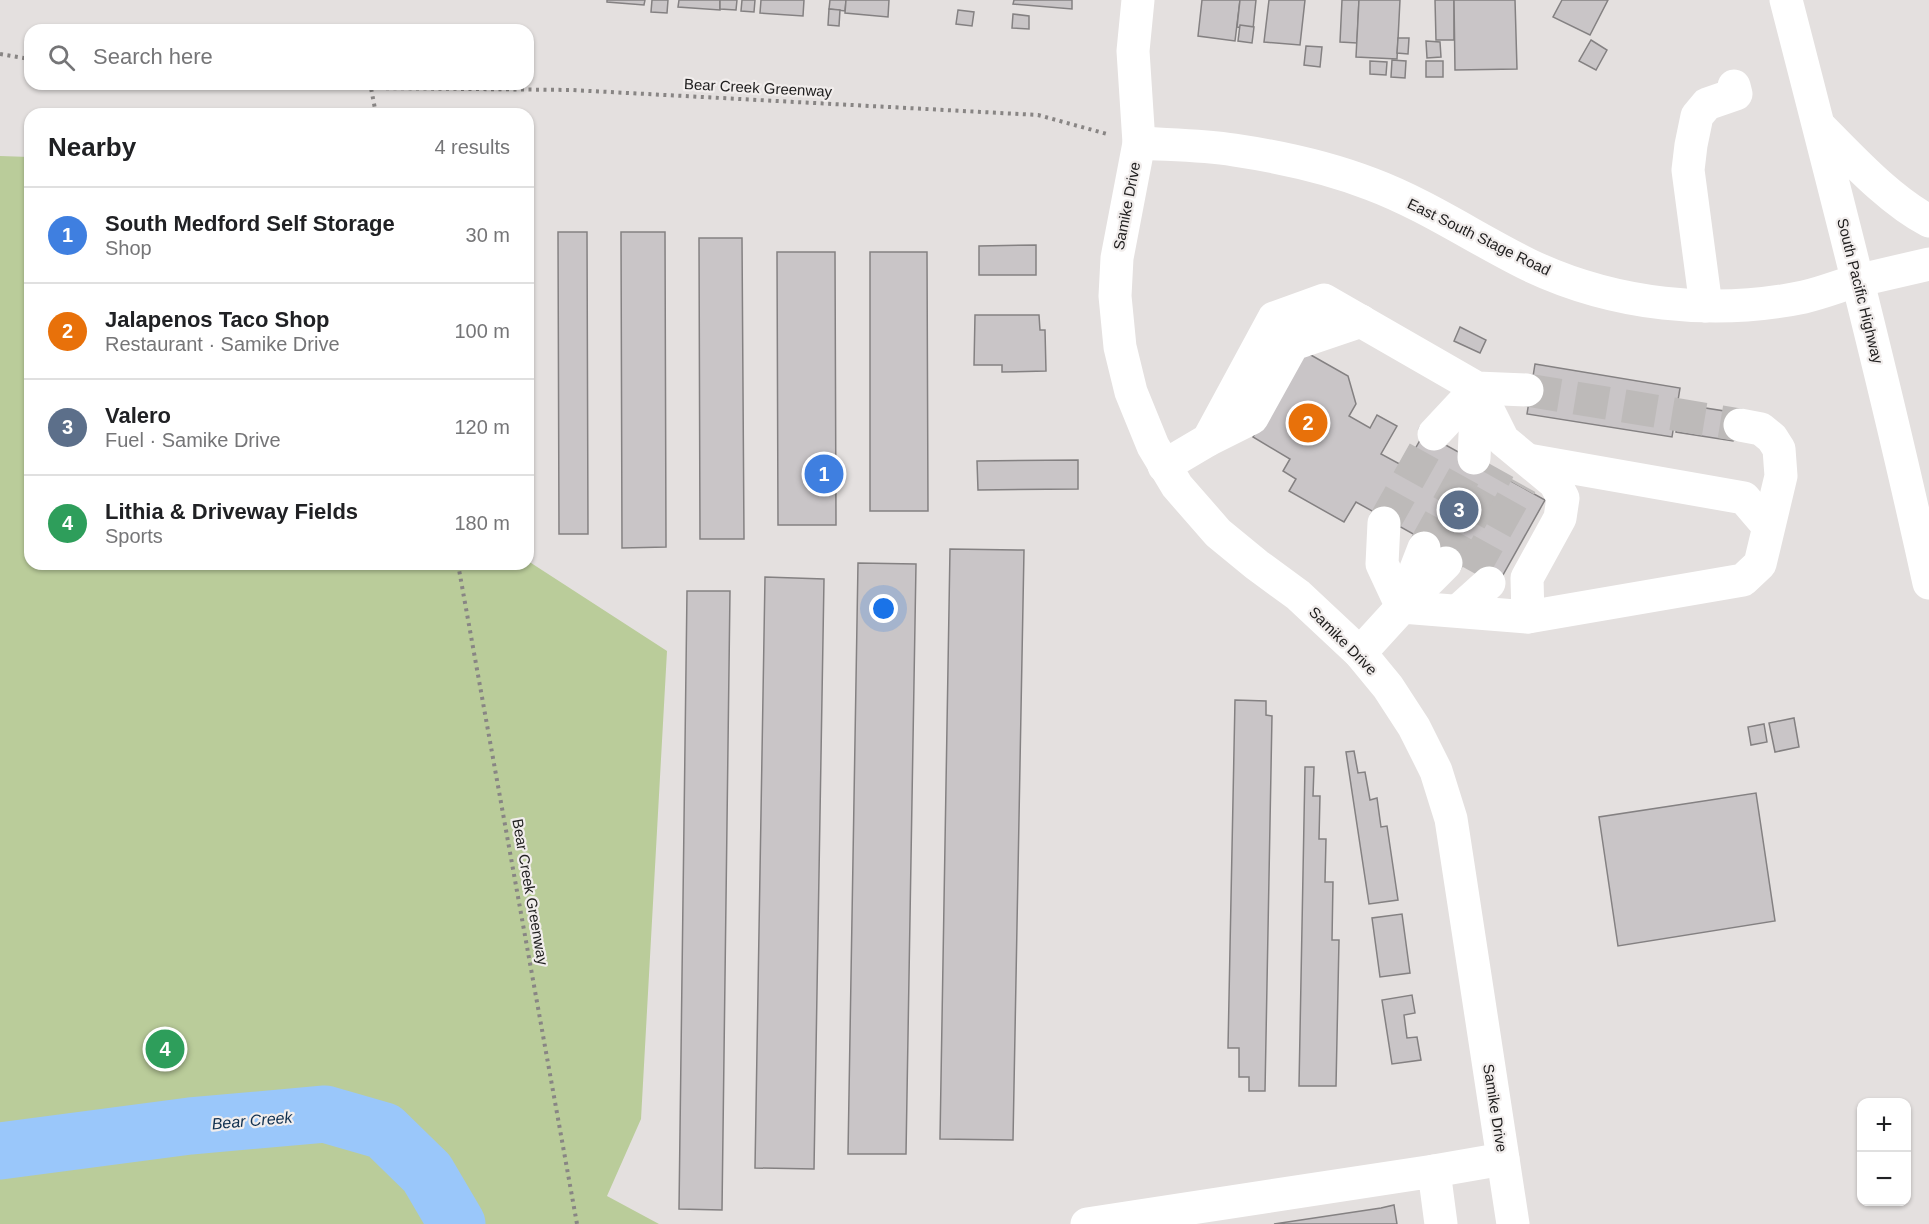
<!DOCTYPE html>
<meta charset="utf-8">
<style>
:root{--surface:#fff;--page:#f6f6f6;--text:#202124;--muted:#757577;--line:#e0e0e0;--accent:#7e4ec6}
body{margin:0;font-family:Arial,sans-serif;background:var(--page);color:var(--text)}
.controls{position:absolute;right:18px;bottom:18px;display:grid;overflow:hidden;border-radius:12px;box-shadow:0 2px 4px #0004}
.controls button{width:54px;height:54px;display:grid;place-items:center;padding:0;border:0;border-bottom:2px solid var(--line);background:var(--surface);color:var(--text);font:30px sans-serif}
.you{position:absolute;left:884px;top:609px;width:21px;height:21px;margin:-15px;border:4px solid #fff;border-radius:50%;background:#1a73e8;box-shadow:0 0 0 9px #1a73e833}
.badge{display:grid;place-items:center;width:39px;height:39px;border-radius:50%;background:var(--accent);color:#fff;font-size:20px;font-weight:700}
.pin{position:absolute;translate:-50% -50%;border:3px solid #fff;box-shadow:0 2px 6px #0006}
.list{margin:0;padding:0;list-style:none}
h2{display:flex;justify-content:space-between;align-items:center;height:78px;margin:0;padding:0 24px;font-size:26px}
h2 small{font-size:20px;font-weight:400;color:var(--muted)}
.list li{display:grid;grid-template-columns:39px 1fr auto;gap:18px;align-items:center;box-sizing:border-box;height:96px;padding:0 24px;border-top:2px solid var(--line)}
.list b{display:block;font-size:22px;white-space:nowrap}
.list p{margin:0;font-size:20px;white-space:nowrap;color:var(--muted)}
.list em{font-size:20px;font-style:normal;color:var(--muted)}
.icon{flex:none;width:33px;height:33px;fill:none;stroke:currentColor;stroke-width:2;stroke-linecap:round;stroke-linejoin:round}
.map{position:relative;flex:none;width:1929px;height:1224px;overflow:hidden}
.search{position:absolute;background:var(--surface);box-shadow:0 2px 4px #0004;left:24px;top:24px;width:510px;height:66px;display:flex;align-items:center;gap:15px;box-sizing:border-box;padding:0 21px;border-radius:18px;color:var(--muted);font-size:22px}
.panel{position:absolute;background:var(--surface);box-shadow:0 2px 4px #0004;left:24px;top:108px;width:510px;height:462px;border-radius:18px}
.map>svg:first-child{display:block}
</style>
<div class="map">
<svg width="1929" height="1224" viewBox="0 0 1929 1224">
<rect width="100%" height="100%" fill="#e4e0df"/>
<!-- green -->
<path fill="#bacc9a" d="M0 156 30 157V564H528V561L667 651 641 1119 607 1196 659 1224H0Z"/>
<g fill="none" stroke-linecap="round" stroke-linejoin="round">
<!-- river -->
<path stroke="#9ac7fa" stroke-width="57" d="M0 1151 190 1126 325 1114 384 1131 427 1173 457 1224"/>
</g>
<!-- building -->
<g fill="#c9c5c7" stroke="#848182" stroke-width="1.5">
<path d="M607 0H645L644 5 607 2Z"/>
<path d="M652 0H668L667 13 651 12Z"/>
<path d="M679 0H720V10L678 7Z"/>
<path d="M720 0H737L736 10 720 9Z"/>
<path d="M742 0H755L754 12 741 11Z"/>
<path d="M761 0H804L803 16 760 13Z"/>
<path d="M830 0H846L845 11 829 9Z"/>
<path d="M846 0H889L888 17 845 13Z"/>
<path d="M1014 0H1072V9L1013 4Z"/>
<path d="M1202 0H1240L1235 41 1198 36Z"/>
<path d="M1240 0H1256L1253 29 1237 27Z"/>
<path d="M1269 0H1305L1300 45 1264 42Z"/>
<path d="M1342 0H1359L1357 43 1340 42Z"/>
<path d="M1359 0H1400L1397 59 1356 57Z"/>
<path d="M1435 0H1454V40H1436Z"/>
<path d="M1454 0H1515L1517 69 1455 70Z"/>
<path d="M1562 0H1608L1590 35 1553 17Z"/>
<path d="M829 9 840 10 839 26 828 25Z"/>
<path d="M958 10 974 12 972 26 956 24Z"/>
<path d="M1013 14 1029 16V29L1012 28Z"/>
<path d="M1240 25 1254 27 1252 43 1238 41Z"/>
<path d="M1398 38H1409L1408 54 1397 53Z"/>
<path d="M1591 40 1607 50 1596 70 1579 61Z"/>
<path d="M1426 41 1440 42 1441 57 1427 58Z"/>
<path d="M1306 46 1322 47 1320 67 1304 65Z"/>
<path d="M1392 60 1406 61 1405 78 1391 77Z"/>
<path d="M1370 61 1387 62 1386 75 1370 74Z"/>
<rect x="1426" y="61" width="17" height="16"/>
<path d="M558 232H587L588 534H559Z"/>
<path d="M621 232H665L666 547 622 548Z"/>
<path d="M699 238H742L744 539H700Z"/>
<path d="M1036 245V275H979V246Z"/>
<path d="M777 252H835L836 525H778Z"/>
<path d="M870 252H927L928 511H870Z"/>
<path d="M975 315H1039L1040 330H1045L1046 371 1002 372V365H974Z"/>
<path d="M1460 327 1486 340 1480 353 1454 341Z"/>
<path d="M1302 350 1348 376 1356 404 1349 416 1370 428 1377 415 1397 426 1381 454 1405 467 1424 433 1545 500 1499 582 1356 502 1344 522 1289 491 1296 479 1283 471 1290 459 1253 437Z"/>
<path d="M1535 364 1680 388 1672 437 1527 414Z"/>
<path d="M1680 404 1737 413 1733 441 1676 432Z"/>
<path d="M1078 460V489L978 490 977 461Z"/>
<path d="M950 549 1024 550 1013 1140 940 1139Z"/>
<path d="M858 563 916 564 906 1154H848Z"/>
<path d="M765 577 824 579 814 1169 755 1168Z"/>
<path d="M687 591H730L722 1210 679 1209Z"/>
<path d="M1235 700 1266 701V715L1272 716 1265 1091H1249V1077H1239V1048H1228Z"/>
<path d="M1794 718 1799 747 1775 752 1769 723Z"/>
<path d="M1764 724 1767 742 1751 745 1748 727Z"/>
<path d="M1354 751 1358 773 1365 772 1370 800 1377 798 1381 827 1387 826 1398 900 1369 904 1346 752Z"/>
<path d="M1305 767H1314L1313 796H1320L1319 839H1326L1325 882H1333L1332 940H1339L1336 1086H1299Z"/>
<path d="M1756 793 1775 921 1618 946 1599 817Z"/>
<path d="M1402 914 1410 973 1380 977 1372 918Z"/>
<path d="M1412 995 1415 1013 1404 1015 1407 1038 1417 1037 1421 1060 1392 1064 1382 1000Z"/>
<path d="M1394 1205 1397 1224H1274L1381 1208Z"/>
</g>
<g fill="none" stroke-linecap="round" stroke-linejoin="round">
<!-- minor-tunnel -->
<g stroke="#bdbab9" stroke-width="33" stroke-dasharray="33 16" stroke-linecap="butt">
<path d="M1527 390 1740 425"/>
<path d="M1384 523 1434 434"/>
<path d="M1424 548 1474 458"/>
<path d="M1446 563 1499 469"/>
<path d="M1472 572 1521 484"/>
</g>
<!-- path -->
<g stroke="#888584" stroke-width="4" stroke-dasharray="3 4.5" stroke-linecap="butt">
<path d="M0 54 30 59"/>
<path d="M252 84 371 88 376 114"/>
<path d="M371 88 572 90 1038 115 1107 134"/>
<path d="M458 564 577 1224"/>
</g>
<!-- minor -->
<g stroke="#fff" stroke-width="33">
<path d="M1138 0 1133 51 1139 143 1117 258 1115 296 1120 347 1131 392 1153 446 1177 486 1218 533 1257 565 1298 595 1360 653 1388 687 1414 727 1436 771 1451 819 1513 1224"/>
<path d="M1139 143C1171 145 1203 145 1234 150 1281 157 1327 167 1371 184 1427 205 1476 239 1529 265 1613 305 1713 316 1804 297 1822 293 1839 286 1856 281"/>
<path d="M1706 306 1688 170 1691 145 1697 116 1707 104 1736 94 1734 86"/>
<path d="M1477 388 1503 440 1555 483 1563 498 1560 518 1527 578 1528 617"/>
<path d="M1434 434 1477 388"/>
<path d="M1208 440 1252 418 1293 344 1361 321"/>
<path d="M1474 458 1477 390"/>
<path d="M1528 460 1744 498 1768 526"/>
<path d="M1164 466 1208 440 1274 318 1324 300 1477 388 1527 390"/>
<path d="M1384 523 1382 564 1402 607"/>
<path d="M1405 597 1424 548"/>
<path d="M1402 607 1446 563"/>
<path d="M1459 610 1489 583"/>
<path d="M1360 653 1402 607 1528 617 1743 580 1760 564 1781 476 1779 449 1772 438 1761 429 1740 425"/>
<path d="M1434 1171 1503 1159"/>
<path d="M1087 1224 1434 1171 1441 1224"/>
</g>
<!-- major -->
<g stroke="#fff" stroke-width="33">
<path d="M1786 0C1836 194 1886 387 1929 583"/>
<path d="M1819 126C1851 158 1889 200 1929 221"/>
<path d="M1856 281 1929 264"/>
</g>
</g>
<g text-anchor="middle" stroke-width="4.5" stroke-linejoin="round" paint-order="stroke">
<!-- street labels -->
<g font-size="15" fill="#212020" stroke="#f1edec">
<text transform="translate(758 88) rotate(3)" y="5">Bear Creek Greenway</text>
<text transform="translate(1127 206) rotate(-79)" y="5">Samike Drive</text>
<text transform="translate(1479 237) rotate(26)" y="5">East South Stage Road</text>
<text transform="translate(1860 291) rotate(76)" y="5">South Pacific Highway</text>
<text transform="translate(1343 641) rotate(45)" y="5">Samike Drive</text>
<text transform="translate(530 892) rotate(80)" y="5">Bear Creek Greenway</text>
<text transform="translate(1495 1108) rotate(81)" y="5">Samike Drive</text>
</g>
<!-- water labels -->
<g font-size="16" font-style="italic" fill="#0f2f4f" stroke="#f1edec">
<text transform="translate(252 1120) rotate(-5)" y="6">Bear Creek</text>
</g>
</g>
</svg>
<div class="controls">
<button>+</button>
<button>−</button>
</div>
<div class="you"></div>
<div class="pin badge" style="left:824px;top:474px;background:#3f7fe0">1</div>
<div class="pin badge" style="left:1308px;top:423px;background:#e8710a">2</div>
<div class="pin badge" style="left:1459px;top:510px;background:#5c6f8a">3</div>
<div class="pin badge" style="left:165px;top:1049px;background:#2e9e5b">4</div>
<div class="search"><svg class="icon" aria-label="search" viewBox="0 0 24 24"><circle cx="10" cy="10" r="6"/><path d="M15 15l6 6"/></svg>Search here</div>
<section class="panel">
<h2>Nearby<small>4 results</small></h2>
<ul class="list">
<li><span class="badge" style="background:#3f7fe0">1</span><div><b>South Medford Self Storage</b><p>Shop</p></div><em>30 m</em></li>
<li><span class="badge" style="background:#e8710a">2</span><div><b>Jalapenos Taco Shop</b><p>Restaurant · Samike Drive</p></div><em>100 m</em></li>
<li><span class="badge" style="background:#5c6f8a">3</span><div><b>Valero</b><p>Fuel · Samike Drive</p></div><em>120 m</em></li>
<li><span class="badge" style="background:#2e9e5b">4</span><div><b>Lithia &amp; Driveway Fields</b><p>Sports</p></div><em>180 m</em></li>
</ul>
</section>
</div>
